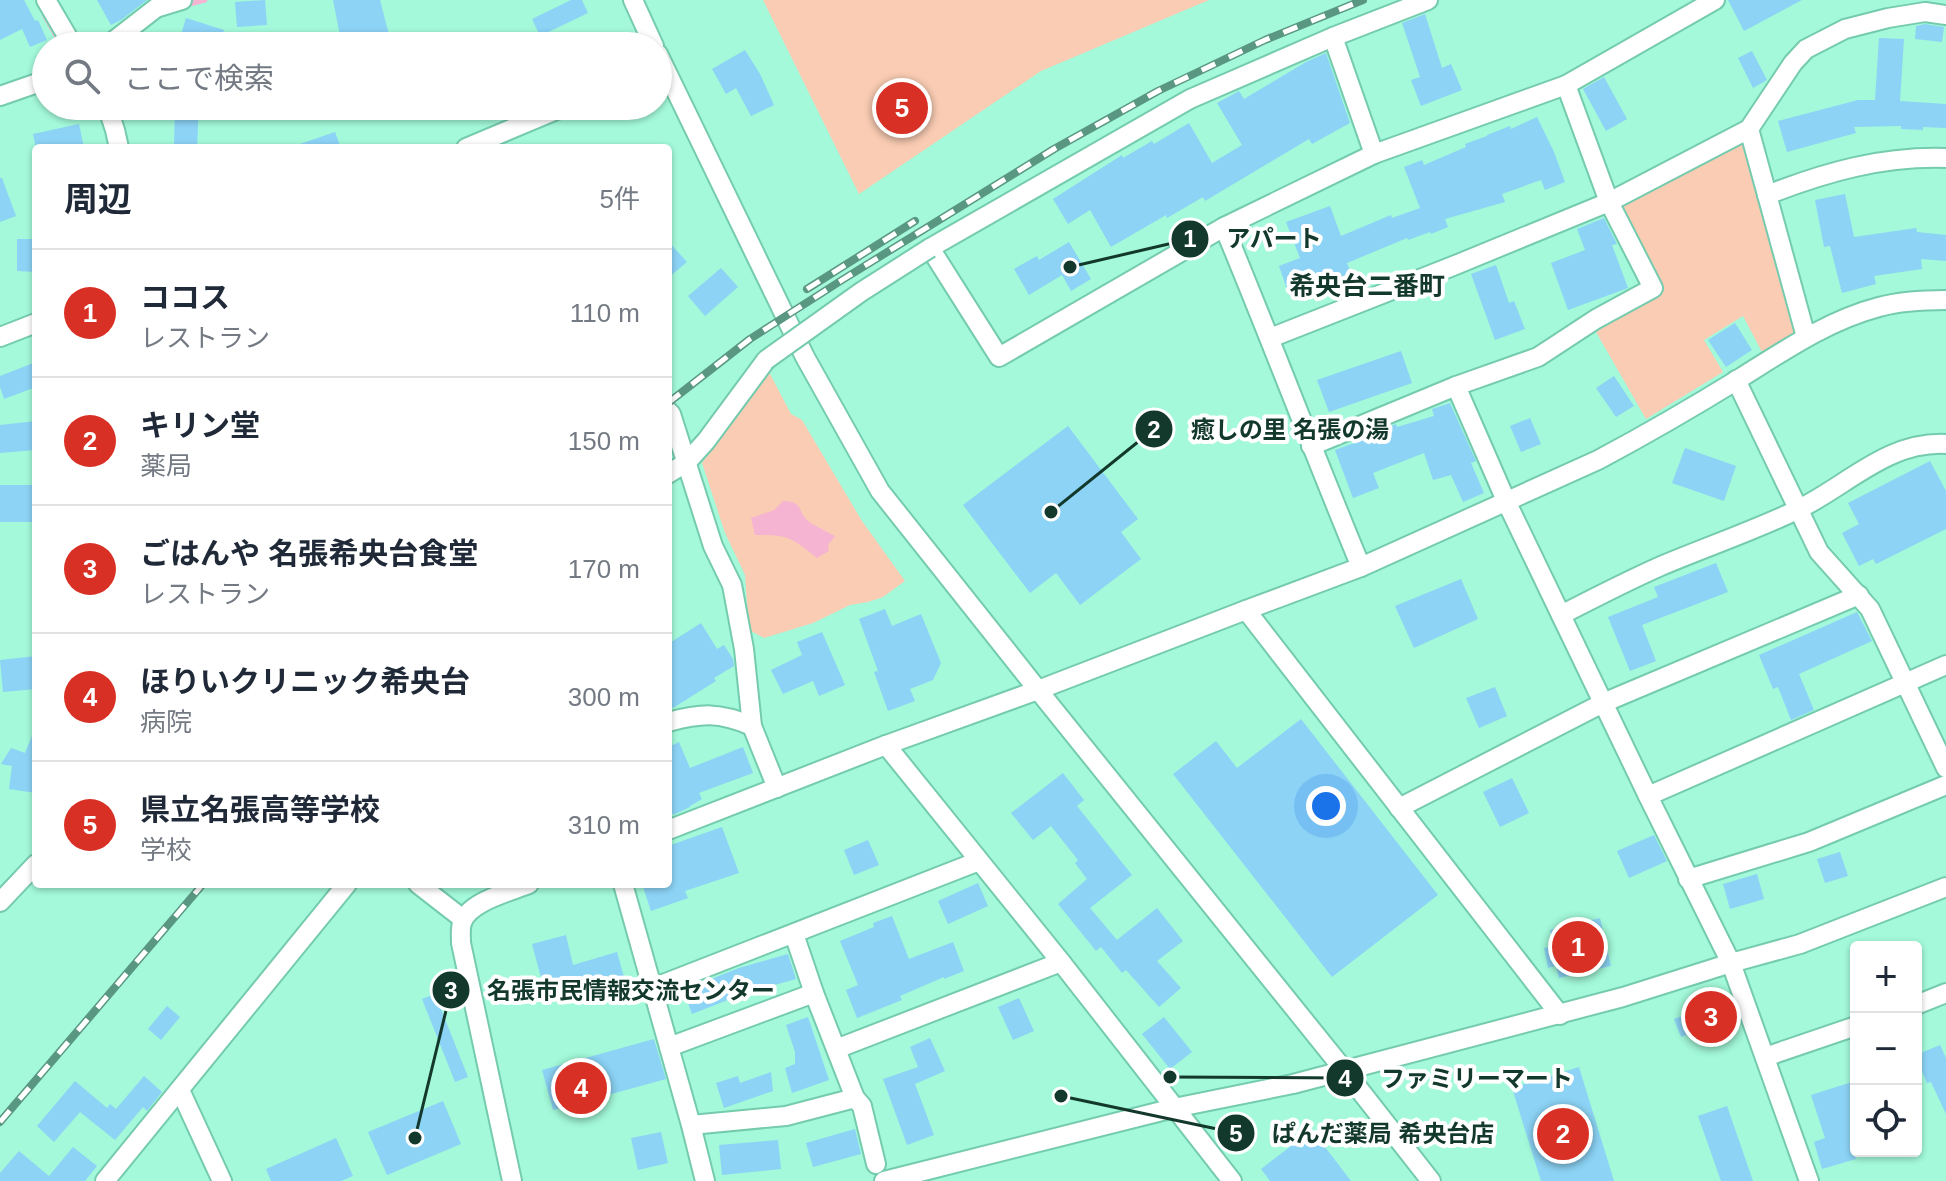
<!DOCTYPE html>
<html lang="ja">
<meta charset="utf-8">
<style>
:root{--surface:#fff;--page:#f2f2f3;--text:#1f2937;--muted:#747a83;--line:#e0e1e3;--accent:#d93025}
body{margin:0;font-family:Arial,"Noto Sans JP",sans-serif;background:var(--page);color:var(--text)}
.controls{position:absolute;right:24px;bottom:24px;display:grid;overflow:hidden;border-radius:8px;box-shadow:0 2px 6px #0004}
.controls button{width:72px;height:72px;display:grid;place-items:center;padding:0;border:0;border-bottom:2px solid var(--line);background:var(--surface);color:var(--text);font:40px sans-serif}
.you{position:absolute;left:1326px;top:806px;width:28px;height:28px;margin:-20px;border:6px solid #fff;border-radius:50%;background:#1a73e8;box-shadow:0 0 0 12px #1a73e833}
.badge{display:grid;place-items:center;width:52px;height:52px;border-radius:50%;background:var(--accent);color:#fff;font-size:26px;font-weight:700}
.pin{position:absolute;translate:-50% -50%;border:4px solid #fff;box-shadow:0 2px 8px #0006}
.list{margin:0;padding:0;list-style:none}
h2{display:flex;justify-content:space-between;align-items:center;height:104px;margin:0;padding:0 32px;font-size:34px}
h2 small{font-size:26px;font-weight:400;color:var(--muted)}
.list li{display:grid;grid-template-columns:52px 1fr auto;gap:24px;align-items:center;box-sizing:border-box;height:128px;padding:0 32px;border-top:2px solid var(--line)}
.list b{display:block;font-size:30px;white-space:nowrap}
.list p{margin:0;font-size:26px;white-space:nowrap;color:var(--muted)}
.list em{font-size:26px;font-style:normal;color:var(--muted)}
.icon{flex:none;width:44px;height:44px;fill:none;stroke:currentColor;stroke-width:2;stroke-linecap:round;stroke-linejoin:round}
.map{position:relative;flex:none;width:1946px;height:1181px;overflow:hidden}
.search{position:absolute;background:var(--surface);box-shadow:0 2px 6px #0004;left:32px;top:32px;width:640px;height:88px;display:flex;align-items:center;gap:20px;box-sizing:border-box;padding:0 28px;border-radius:44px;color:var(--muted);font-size:30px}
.panel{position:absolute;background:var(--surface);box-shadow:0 2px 6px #0004;left:32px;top:144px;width:640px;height:744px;border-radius:8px}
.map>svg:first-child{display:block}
</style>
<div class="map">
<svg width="1946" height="1181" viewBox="0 0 1946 1181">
<rect width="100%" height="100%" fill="#a3f9da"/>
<!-- green -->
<g fill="#faccb3">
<path d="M763 0H1209L1041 71 859 194Z"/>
<path d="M1744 143 1798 332 1762 352 1743 316 1704 340 1723 372 1646 419 1596 332 1657 291 1616 203Z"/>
<path d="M769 372 791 414 802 420 862 521 905 581 883 597 868 602 850 605 813 623 764 638 749 630 745 575 725 533 702 463Z"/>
</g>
<!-- water -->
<path fill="#f5b4d2" d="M783 501C804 501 797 512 809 522 817 527 826 531 835 536L828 545 829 551 817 558C791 537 788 535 755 535L751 518 774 510Z"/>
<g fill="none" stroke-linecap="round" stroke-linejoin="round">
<!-- stream -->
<g stroke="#f5b4d2" stroke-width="5">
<path d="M186 5 205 0"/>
<path d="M45 16 62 46"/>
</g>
</g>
<!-- building -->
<g fill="#8cd3f5">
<path d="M0 0H24L35 21 38 20 47 40 30 47 22 29 0 40Z"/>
<path d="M97 0H147L121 20 111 25Z"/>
<path d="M265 0 267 25 237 27 235 2Z"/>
<path d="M333 0H380L392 46H342Z"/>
<path d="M571 0H582L588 13 540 36 532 19Z"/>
<path d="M1728 0H1802L1744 31Z"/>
<path d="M1425 14 1442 68 1451 64 1462 90 1421 106 1411 80 1420 77 1402 23Z"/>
<path d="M186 18 224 30 219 46H207L180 38Z"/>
<path d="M1925 24 1944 27 1942 42 1915 39 1916 26Z"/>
<path d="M1879 38 1904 39 1900 101 1946 104V128L1923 127V130L1901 129V126L1854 127 1856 133 1787 152 1778 121 1858 100H1875Z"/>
<path d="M745 50 760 74 774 105 751 116 736 88 726 94 712 69Z"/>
<path d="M1752 51 1767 80 1753 88 1738 58Z"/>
<path d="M1326 53 1350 123 1312 144 1309 139 1205 201 1203 197 1167 218 1166 215 1111 247 1090 210 1068 224 1053 199 1122 155 1123 158 1152 141 1154 144 1189 123 1212 163 1242 145 1217 103 1239 91 1244 99 1306 62Z"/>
<path d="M1604 77 1627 119 1606 131 1583 89Z"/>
<path d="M175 106H199L197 148H174Z"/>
<path d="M1537 117 1554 152 1565 182 1545 190 1541 180 1502 194 1505 202 1445 219 1448 227 1431 234 1430 232 1408 240 1407 238 1347 263 1351 274 1289 295 1279 266 1300 258 1286 222 1330 206 1341 236 1391 215 1392 218 1420 208 1404 167 1422 160 1424 165 1466 147 1465 144 1487 136V135L1510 126 1511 129Z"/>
<path d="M79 124 84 148H36L33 134Z"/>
<path d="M335 132 341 148H295L294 146Z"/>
<path d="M0 178H2L16 216 0 222Z"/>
<path d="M1845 194 1854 237 1916 228 1917 232 1946 235V261L1921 259 1922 269 1874 276 1876 284 1842 293 1830 246 1824 247 1815 200Z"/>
<path d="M1604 218 1617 244 1612 245 1628 288 1568 310 1551 263 1585 250 1577 229Z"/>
<path d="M17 239H36V272L17 271Z"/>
<path d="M668 241 687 262 668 278Z"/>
<path d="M1069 242 1091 279 1071 291 1062 275 1029 295 1014 269 1037 256 1039 260Z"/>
<path d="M1496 265 1509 303 1514 301 1525 329 1495 340 1471 274Z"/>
<path d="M721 268 738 287 705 316 688 296Z"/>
<path d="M1735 323 1752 350 1726 367 1708 340Z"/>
<path d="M1401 351 1412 383 1329 412 1317 380Z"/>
<path d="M36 362V387L4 399 0 387V376Z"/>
<path d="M1614 376 1634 406 1616 417 1596 388Z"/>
<path d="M1450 403 1476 461 1471 463 1484 493 1463 502 1451 475 1433 480 1424 453 1373 473 1379 488 1353 498 1335 450 1373 436V434L1396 424 1397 427 1434 416 1432 409Z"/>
<path d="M1530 418 1541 444 1521 452 1510 426Z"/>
<path d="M36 421V450L0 453V425Z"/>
<path d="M1068 426 1138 519 1121 532 1141 559 1080 605 1056 573 1030 593 963 505Z"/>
<path d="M1685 448 1736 466 1724 501 1672 483Z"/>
<path d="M1930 461 1946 491V529L1876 564 1873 559 1859 566 1842 533 1859 524 1848 503Z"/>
<rect x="0" y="485" width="35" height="37"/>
<path d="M1716 563 1728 592 1642 625 1656 661 1630 671 1608 617 1658 597 1654 587Z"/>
<path d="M1461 579 1478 619 1414 648 1395 606Z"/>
<path d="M885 609 892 626 921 614 941 663 933 680 910 689 915 701 888 711 874 672 878 671 859 619Z"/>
<path d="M1857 612 1872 641 1799 674 1814 710 1791 720 1778 687 1773 689 1759 655Z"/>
<path d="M701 623 717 649 724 645 733 659 734 666 714 678 716 681 673 708 668 701V644Z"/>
<path d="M822 632 845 685 819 696 813 681 783 694 771 670 802 655 797 642Z"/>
<path d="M36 656V689L3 692 0 660Z"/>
<path d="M1495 687 1507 716 1479 728 1466 698Z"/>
<path d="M1301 719 1438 895 1332 977 1173 774 1216 741 1237 768Z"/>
<path d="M36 726V793L9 789 12 766 1 764 11 748 25 753Z"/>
<path d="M679 742 690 768 743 747 753 773 699 793 702 799 690 806V807L673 815 668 805V747Z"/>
<path d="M1063 773 1084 800 1077 806 1132 875 1090 908 1117 940 1157 908 1183 941 1157 961 1181 988 1159 1007 1126 970 1122 973 1101 947 1096 951 1058 904 1087 879 1075 863 1078 860 1051 826 1033 840 1011 813Z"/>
<path d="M1512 778 1529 813 1500 827 1483 792Z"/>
<path d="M722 827 739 873 685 891 688 898 651 911 642 884H668V846Z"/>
<path d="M1654 835 1667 861 1629 878 1617 851Z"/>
<path d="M868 840 879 865 854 875 844 850Z"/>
<path d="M1840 852 1848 876 1825 883 1817 859Z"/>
<path d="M1757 874 1764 899 1730 909 1723 884Z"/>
<path d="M978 883 988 906 948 924 938 901Z"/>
<path d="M892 916 909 959 953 942 964 971 944 979V977L900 996 902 1000 857 1018 846 990 858 985 840 941 874 927 873 923Z"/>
<path d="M1600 918 1611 966 1559 978 1556 966 1548 968 1544 948 1554 946 1550 930Z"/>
<path d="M566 935 573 965 617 952 628 991 606 997 603 985 547 1000 532 944Z"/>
<path d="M788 954 796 979 743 994 692 1014 683 990 739 968Z"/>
<path d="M435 994 468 1077 455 1082 422 999Z"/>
<path d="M1019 998 1034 1031 1013 1040 998 1007Z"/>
<path d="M1711 1004 1719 1023 1681 1037 1674 1019Z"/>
<path d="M167 1006 180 1017 161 1040 148 1029Z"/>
<path d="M808 1017 829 1080 792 1093 785 1068 795 1064V1052L786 1025Z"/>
<path d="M1164 1017 1192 1052 1170 1069 1142 1034Z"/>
<path d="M930 1038 945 1071 915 1084 934 1135 907 1145 883 1079 918 1067 910 1047Z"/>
<path d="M654 1039 666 1079 553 1110 542 1070Z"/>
<path d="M1940 1045 1946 1058V1114L1931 1082 1927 1083 1916 1058V1055Z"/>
<path d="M1579 1067 1614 1181H1541L1512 1088Z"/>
<path d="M771 1072 773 1091 724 1108 716 1083 738 1076 740 1083Z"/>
<path d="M144 1076 162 1092 147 1111 143 1107 115 1140 80 1112 54 1142 37 1126 75 1081 107 1108 110 1104 116 1109Z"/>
<path d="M1852 1082 1856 1095V1159L1822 1169 1814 1142 1825 1138 1811 1095Z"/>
<path d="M443 1101 461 1144 387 1175 368 1132Z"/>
<path d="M1727 1106 1753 1181H1721L1698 1116Z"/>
<path d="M855 1129 861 1154 813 1167 806 1143Z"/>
<path d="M1312 1130 1351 1181H1270L1261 1169Z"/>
<path d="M661 1132 668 1163 638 1170 631 1138Z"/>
<path d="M336 1138 353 1176 341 1181H271L266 1169Z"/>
<path d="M778 1140 781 1169 722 1175 719 1145Z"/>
<path d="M73 1147 97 1166 85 1181H0V1173L19 1151 49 1176Z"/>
</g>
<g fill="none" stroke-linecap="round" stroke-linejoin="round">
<!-- minor casing -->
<g stroke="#75cbad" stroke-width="22">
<g id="minor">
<path d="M46 0 73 46"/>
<path d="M633 0 654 46"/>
<path d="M1428 0 1333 37 1190 99 930 248 999 357 1224 227 1374 154 1566 85 1715 0"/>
<path d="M1333 37 1374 154"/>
<path d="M107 46 156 8 182 0"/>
<path d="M658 54 805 357 880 491 1038 690 1344 1070 1431 1181"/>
<path d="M0 96 46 80"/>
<path d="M107 106 115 130 119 148"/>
<path d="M1749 129 1806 337"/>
<path d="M466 148 566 106"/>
<path d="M1767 195C1826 172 1882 156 1946 158"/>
<path d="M1224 227C1271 340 1314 454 1361 567"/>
<path d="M0 337 36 323"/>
<path d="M1270 338 1453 266 1609 202 1749 129 1793 63 1806 49 1845 29 1888 18 1925 12 1946 15"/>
<path d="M1736 380 1819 552 1870 609 1946 768"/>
<path d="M1456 386 1507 503 1648 796 1731 963 1809 1181"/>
<path d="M668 411 671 414 713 546 732 585 744 649 752 726 777 788"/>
<path d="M1311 446 1456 386 1538 357 1596 319 1653 288 1609 202 1566 85"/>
<path d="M668 474 687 462 706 441 766 360"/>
<path d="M1246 610 1560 1015"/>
<path d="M1561 615C1594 598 1627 581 1661 566 1706 547 1753 531 1797 510 1847 486 1887 441 1946 444"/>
<path d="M668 722C702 713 719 712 752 726"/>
<path d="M886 745 1061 962 1232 1181"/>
<path d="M1648 796 1946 665"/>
<path d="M1399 808 1603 703 1859 595"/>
<path d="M668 830 886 745 1038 690 1246 610 1361 567 1598 460C1647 434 1695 406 1742 377 1785 350 1829 320 1879 307 1901 301 1924 300 1946 300"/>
<path d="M1688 879 1809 842 1946 785"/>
<path d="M418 884 463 919"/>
<path d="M623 884 691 1125 705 1181"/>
<path d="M0 902 36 864"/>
<path d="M794 934 814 993 855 1098 862 1106 876 1164"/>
<path d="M653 988 979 861"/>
<path d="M1916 1005 1946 993"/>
<path d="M669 1047 814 993"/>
<path d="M836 1049 1061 962"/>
<path d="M1765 1057 1856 1026"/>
<path d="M180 1090 222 1181"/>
<path d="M691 1125 786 1116 855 1098"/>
<path d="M105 1181 347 884"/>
<path d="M512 1181 461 943C461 937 460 929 462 923 468 902 509 892 529 884"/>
<path d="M884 1181 1174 1108 1293 1084 1623 997 1731 963 1800 944 1946 887"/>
</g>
</g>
<!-- minor -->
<use href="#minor" stroke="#fff" stroke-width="18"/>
<!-- rail casing -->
<g stroke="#5a9782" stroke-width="8">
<g id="rail">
<path d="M807 289 915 221"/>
<path d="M668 403 750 339 842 280 1054 149 1158 91 1265 40 1363 0"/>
<path d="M0 1122 203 884"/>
</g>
</g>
<!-- rail -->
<use href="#rail" stroke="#fff" stroke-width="5" stroke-dasharray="15" stroke-linecap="butt"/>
<!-- minor-bridge casing -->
<g stroke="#75cbad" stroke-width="22" stroke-linecap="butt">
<path id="minor-bridge" d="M766 360 861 292 930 248"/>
</g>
<!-- minor-bridge -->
<use href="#minor-bridge" stroke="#fff" stroke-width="18"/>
</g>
<g text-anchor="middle" stroke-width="8" stroke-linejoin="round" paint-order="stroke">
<!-- quarter labels -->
<g font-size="26" font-weight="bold" fill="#13382c" stroke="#fff">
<text x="1367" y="295">希央台二番町</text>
</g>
</g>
<!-- callouts -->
<path fill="none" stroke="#13382c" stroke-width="3" d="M1070 267L1190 239M1051 512L1154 429M415 1138L451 990M1170 1077L1345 1078M1061 1096L1236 1133"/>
<g fill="#13382c" stroke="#fff" stroke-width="3">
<circle cx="1070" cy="267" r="8"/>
<circle cx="1051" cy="512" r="8"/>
<circle cx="415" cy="1138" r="8"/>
<circle cx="1170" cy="1077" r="8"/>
<circle cx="1061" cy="1096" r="8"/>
<circle cx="1190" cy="239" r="20"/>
<circle cx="1154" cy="429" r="20"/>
<circle cx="451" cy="990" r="20"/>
<circle cx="1345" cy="1078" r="20"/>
<circle cx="1236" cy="1133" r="20"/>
</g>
<g font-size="24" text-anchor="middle" font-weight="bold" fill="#fff">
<text x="1190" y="247">1</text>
<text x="1154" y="438">2</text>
<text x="451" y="999">3</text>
<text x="1345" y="1087">4</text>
<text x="1236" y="1142">5</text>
</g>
<g font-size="24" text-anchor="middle" font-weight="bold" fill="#13382c" stroke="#fff" stroke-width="8" stroke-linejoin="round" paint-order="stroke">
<text x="1274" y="247">アパート</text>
<text x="1290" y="438">癒しの里 名張の湯</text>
<text x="631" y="999">名張市民情報交流センター</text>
<text x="1477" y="1087">ファミリーマート</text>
<text x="1383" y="1142">ぱんだ薬局 希央台店</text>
</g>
</svg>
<div class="controls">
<button>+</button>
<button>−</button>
<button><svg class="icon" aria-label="locate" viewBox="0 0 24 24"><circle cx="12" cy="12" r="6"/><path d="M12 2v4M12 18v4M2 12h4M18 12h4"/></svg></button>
</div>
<div class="you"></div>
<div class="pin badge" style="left:1578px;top:947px">1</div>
<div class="pin badge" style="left:1563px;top:1134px">2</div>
<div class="pin badge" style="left:1711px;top:1017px">3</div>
<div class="pin badge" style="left:581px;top:1088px">4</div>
<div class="pin badge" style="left:902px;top:108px">5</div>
<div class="search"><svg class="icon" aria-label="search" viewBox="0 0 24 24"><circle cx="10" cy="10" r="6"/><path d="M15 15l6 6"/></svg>ここで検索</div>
<section class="panel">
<h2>周辺<small>5件</small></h2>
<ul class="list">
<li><span class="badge">1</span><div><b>ココス</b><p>レストラン</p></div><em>110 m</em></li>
<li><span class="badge">2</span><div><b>キリン堂</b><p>薬局</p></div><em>150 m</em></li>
<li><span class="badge">3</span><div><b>ごはんや 名張希央台食堂</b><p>レストラン</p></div><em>170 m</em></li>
<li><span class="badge">4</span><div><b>ほりいクリニック希央台</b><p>病院</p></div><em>300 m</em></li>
<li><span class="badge">5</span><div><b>県立名張高等学校</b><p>学校</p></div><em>310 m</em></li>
</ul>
</section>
</div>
